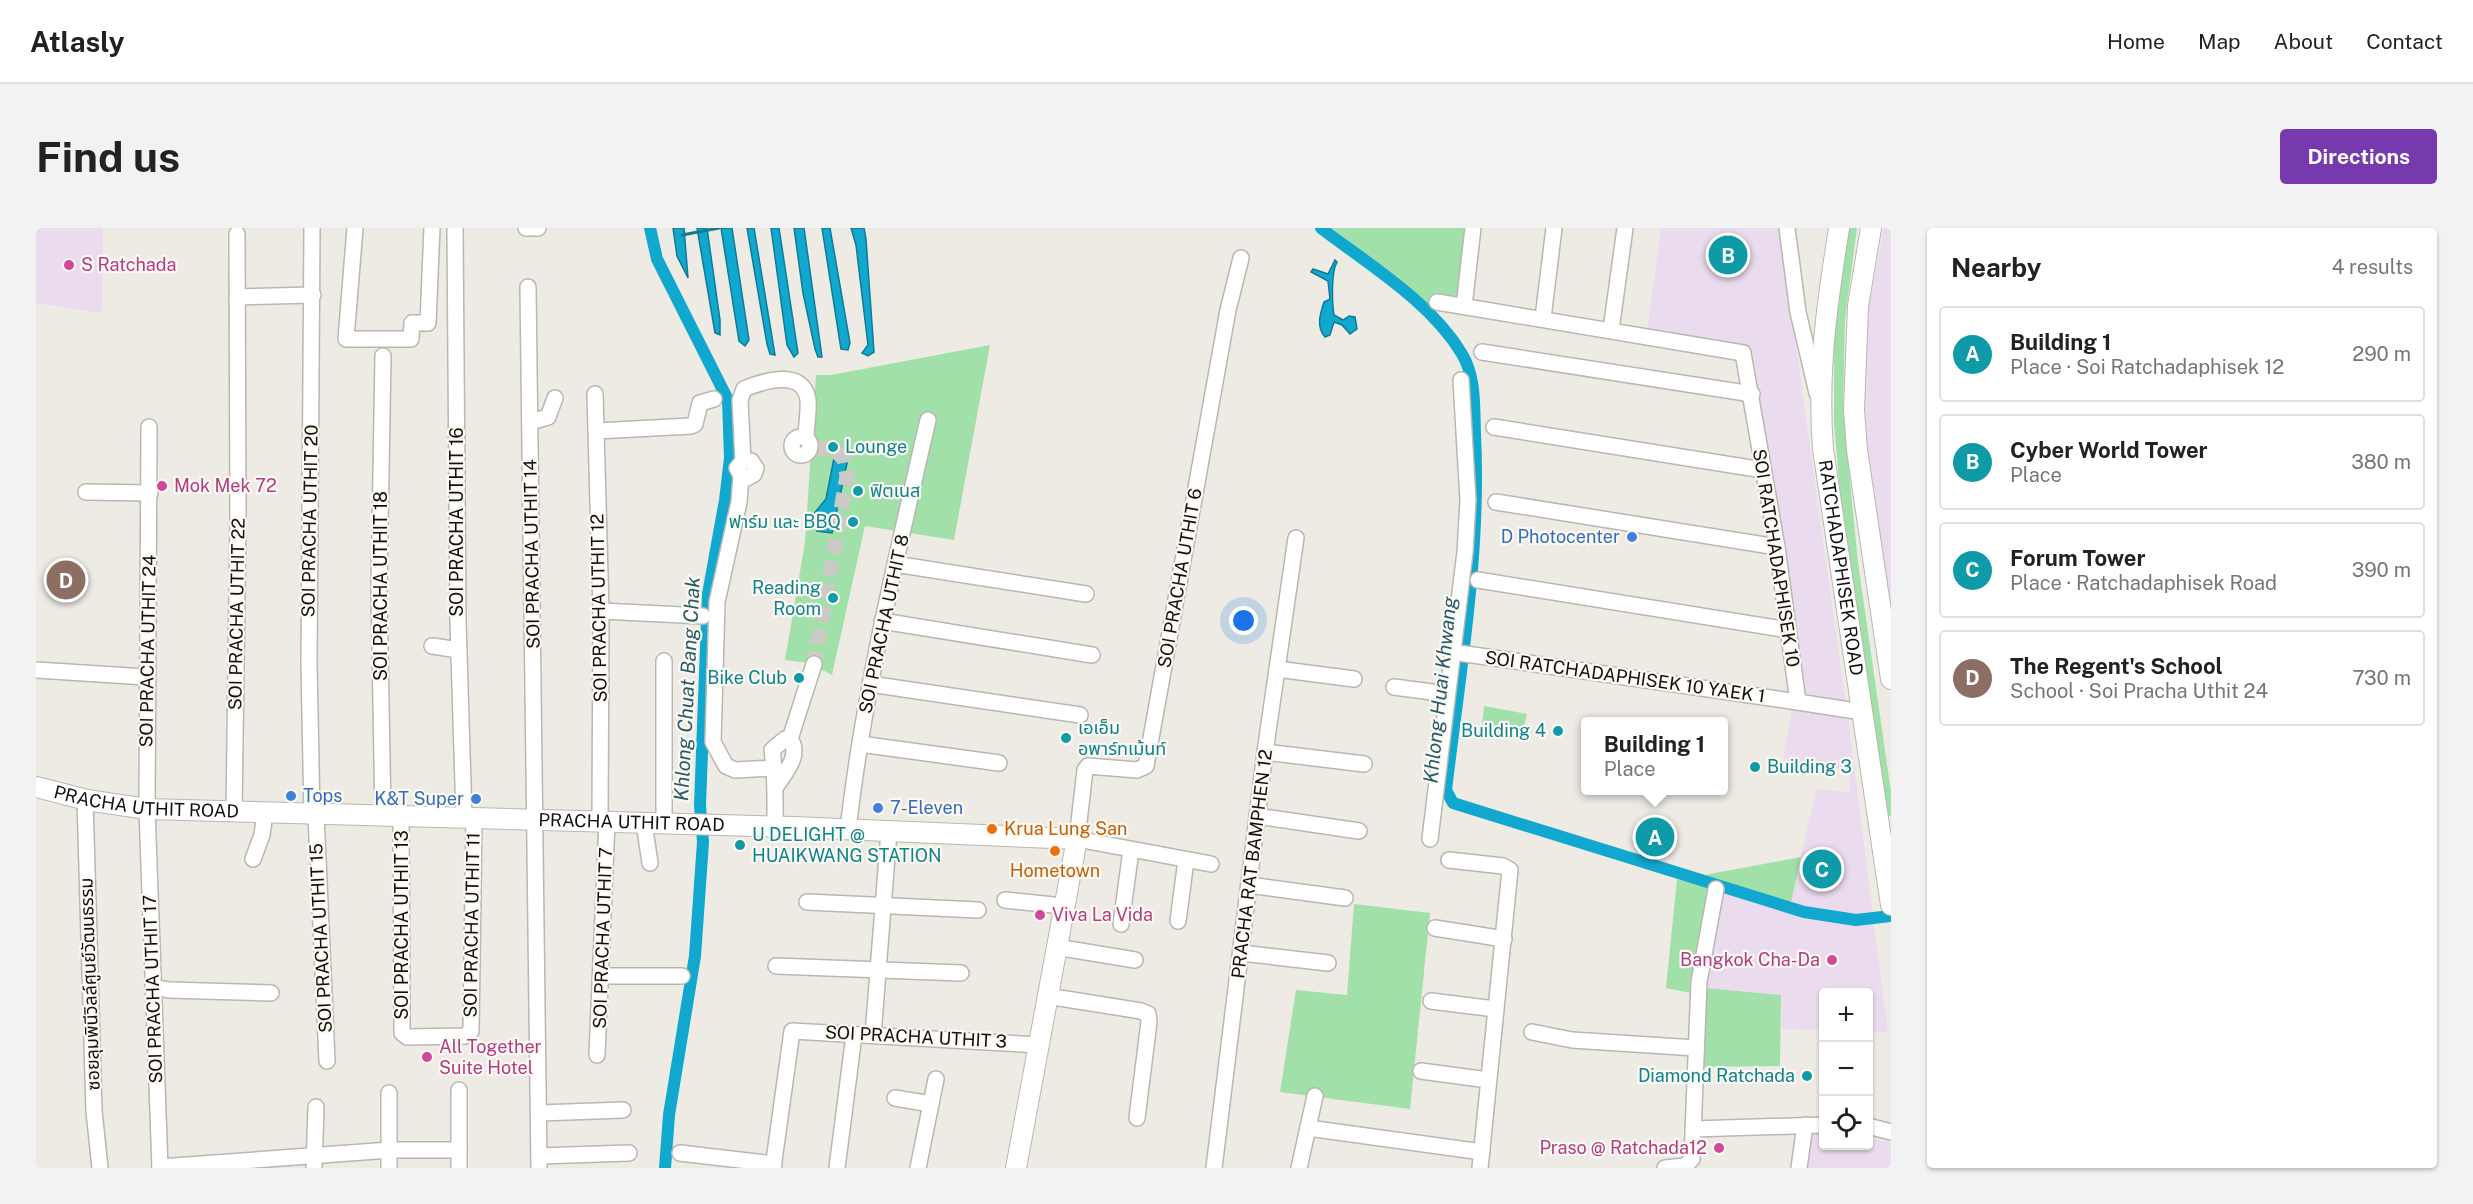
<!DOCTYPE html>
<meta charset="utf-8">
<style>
:root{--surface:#fff;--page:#f2f2f2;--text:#222;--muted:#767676;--line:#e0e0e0;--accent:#7739ae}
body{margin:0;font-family:"Public Sans","Noto Sans Thai",sans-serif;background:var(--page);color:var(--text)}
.controls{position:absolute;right:18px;bottom:18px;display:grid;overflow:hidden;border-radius:6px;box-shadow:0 2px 4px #0004}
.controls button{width:54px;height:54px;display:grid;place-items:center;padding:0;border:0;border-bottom:2px solid var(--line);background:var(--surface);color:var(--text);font:30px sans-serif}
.you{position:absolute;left:1208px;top:393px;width:21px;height:21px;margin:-15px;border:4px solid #fff;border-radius:50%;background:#1a73e8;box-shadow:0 0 0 9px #1a73e833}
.badge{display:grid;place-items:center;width:39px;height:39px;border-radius:50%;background:var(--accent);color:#fff;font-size:20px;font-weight:700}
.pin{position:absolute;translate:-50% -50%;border:3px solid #fff;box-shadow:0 2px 6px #0006}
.popup{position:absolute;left:1545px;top:489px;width:147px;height:78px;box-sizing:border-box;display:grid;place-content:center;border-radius:6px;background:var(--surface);filter:drop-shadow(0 2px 4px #0005);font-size:20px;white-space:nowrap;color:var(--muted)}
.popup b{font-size:22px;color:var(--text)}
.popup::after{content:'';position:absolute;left:50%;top:100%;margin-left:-12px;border:12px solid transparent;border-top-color:var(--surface)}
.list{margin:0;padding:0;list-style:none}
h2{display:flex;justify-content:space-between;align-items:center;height:78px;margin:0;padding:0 24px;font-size:26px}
h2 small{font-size:20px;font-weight:400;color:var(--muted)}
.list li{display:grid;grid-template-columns:39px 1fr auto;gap:18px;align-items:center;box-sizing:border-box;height:96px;margin:0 12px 12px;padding:0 12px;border:2px solid var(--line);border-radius:6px}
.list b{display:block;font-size:22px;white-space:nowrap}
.list p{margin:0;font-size:20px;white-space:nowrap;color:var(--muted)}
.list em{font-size:20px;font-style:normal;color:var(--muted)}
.icon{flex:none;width:33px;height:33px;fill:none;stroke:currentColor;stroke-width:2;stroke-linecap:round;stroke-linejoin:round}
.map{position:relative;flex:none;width:1855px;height:940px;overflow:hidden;border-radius:6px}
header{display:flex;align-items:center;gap:36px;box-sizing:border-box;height:84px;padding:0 30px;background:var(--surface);border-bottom:2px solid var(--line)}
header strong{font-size:28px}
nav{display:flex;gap:33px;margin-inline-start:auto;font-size:21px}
.intro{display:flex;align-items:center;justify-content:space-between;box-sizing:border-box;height:144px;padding:0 36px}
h1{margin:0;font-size:42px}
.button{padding:15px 27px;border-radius:6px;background:var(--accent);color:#fff;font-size:21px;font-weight:700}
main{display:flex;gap:36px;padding:0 36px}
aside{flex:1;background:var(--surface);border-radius:6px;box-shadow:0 2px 4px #0004}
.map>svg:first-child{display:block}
</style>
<header>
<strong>Atlasly</strong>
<nav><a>Home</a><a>Map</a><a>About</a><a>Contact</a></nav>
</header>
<div class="intro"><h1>Find us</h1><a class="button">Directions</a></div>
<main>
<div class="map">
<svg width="1855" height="940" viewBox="0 0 1855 940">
<rect width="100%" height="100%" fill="#edebe4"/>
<!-- commercial -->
<g fill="#ebdbee">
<path d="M0 0H67L66 85 0 75Z"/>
<path d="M1625 0H1747L1757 96 1813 499 1852 804H1833L1832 764H1788L1787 802 1746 801 1745 767 1657 759 1679 651 1754 673 1781 561 1814 565 1813 542 1747 531 1756 481H1773L1716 120 1611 105Z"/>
<path d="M1848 0H1855V428L1836 301 1823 148 1828 105Z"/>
<path d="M1774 904 1787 906 1788 918H1832L1833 911 1855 914V940H1766Z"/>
</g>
<!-- green -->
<g fill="#a2e0a9">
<path d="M1296 0H1432L1422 84 1395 79Z"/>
<path d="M1813 0H1821L1809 91 1807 182 1822 335 1855 564V588H1850L1807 297 1798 196V106Z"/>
<path d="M954 117 918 312 829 298 796 447 773 435 749 432 769 314 780 147H795Z"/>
<path d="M1448 478 1491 486 1485 511 1445 505Z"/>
<path d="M1765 629 1755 674 1668 647Z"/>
<path d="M1641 651 1677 660 1655 765 1630 760Z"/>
<path d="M1318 676 1394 685 1374 881 1244 864 1260 762 1311 767Z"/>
<path d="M1670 760 1745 767 1744 838 1667 839Z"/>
</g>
<!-- water -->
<g fill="#11a8cf" stroke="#117a95" stroke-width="1.5">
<path d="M637 0H648L652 50 641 28Z"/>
<path d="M661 0H671L684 92V107L679 105Z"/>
<path d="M685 0H696L713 112 709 118 703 113Z"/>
<path d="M711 0H718L739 127 734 126 731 116Z"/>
<path d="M735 0H743L762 125 758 129 751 117Z"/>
<path d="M758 0H768L786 129H782L779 121 767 65Z"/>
<path d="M786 0H794L814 115 812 122 805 121Z"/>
<path d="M815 0H828L830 11 838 124 832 128 826 125 832 117 820 17Z"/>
<path d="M1299 32 1301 34C1295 44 1296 74 1298 87L1307 92 1313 88 1319 89 1321 101 1314 106 1306 97 1298 94 1294 107 1289 109C1280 99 1284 86 1288 74L1294 71 1292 53 1275 44 1277 41 1292 46Z"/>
<path d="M798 230 812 231 796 305 781 303 782 293 776 288 790 271Z"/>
</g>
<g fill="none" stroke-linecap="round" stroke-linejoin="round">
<!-- stream -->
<path stroke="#117a95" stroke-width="3" d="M646 7 683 0"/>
<!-- canal -->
<g stroke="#11a8cf" stroke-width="12">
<path d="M614 0 621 31 692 172 694 230 689 272 672 366 664 577 667 614 659 728 633 887 629 940"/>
<path d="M1285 0C1333 37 1394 73 1426 126 1440 149 1438 179 1439 206 1445 325 1424 444 1410 562L1417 575 1768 684 1820 692 1855 688"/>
</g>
<!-- minor-tunnel -->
<path stroke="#cccac4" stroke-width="15" stroke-dasharray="15 8" stroke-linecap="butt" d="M778 220 798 221 808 231 811 248 778 436"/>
<!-- minor casing -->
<g stroke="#b8b7b0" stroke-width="18">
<g id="minor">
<path d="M319 0 310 111H375L376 95H392L396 0"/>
<path d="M419 0 422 394 428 589"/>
<path d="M490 0H502"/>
<path d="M1751 0 1762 84 1781 165"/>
<path d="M492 59 503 940"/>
<path d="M201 69 277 67"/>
<path d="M1401 74 1707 125 1741 319 1762 474 1826 484"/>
<path d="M1428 78 1437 0"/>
<path d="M1507 90 1518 0"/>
<path d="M1575 102 1589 0"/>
<path d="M1446 124 1716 166"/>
<path d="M559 166 565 383 564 593"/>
<path d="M494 194 512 189 519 170"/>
<path d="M113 199 111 581 124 940"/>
<path d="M1458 199 1727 242"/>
<path d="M560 203 655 198 659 196 664 175 678 171"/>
<circle cx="765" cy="218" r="9"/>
<path d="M707 233 704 172 708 161C727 153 768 140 772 172 773 184 770 198 770 210"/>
<path d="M705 248 711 250 718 246 720 240 715 233H707L701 240 705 248 703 274 681 374 677 514 690 538 699 542 739 540"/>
<path d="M50 264 114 265"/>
<path d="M1460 274 1741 319"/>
<path d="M859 336 1050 366"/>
<path d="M1442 352 1752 402"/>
<path d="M565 383 667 388"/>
<path d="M846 393 1056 427"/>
<path d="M396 418 423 422"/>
<path d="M1416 424 1762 474"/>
<path d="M628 433V595"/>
<path d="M1241 441 1318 451"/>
<path d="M0 442 110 449"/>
<path d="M834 456 1044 487"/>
<path d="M1358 459 1411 466"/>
<path d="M754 511 778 436"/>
<path d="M824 516 963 535"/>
<path d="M1229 524 1328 536"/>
<path d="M739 560C748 546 766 527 754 511H749L736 522C740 548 739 573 739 599"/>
<path d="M49 571 58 883 64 940"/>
<path d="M198 585 202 292 201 6"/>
<path d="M276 586 273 436 276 0"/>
<path d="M280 586 291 833"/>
<path d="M1221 588 1323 603"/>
<path d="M347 589 343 361 347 128"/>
<path d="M365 589 366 805 371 809 429 808 435 803 438 590"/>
<path d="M608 595 614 635"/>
<path d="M812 601C828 462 861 327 892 192"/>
<path d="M1394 611 1429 324 1432 272 1425 152"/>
<path d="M217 631 226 607 229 585"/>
<path d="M1413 632 1467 638 1474 642 1444 940"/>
<path d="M1175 636 1041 611 1049 542 1052 538 1101 542 1110 538 1192 82 1205 30"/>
<path d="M1213 657 1309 670"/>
<path d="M969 672 1027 678"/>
<path d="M771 674 942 682"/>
<path d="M1142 693 1150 632"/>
<path d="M1085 696 1095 622"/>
<path d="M1399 700 1468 711"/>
<path d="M1020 719 1099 732"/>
<path d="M1205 725 1292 735"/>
<path d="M740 738 925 745"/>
<path d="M566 748H646"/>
<path d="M117 759 133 762 235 765"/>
<path d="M1011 768 1105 783 1112 786 1113 794 1101 890"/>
<path d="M1395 773 1459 781"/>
<path d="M1496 804 1536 812 1660 820"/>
<path d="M837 807 853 603"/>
<path d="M561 827 571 594"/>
<path d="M1385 843 1452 852"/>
<path d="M353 865V940"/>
<path d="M859 870 895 876"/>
<path d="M504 885 587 882"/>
<path d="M1832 898 1855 904"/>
<path d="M1272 900 1446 924"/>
<path d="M1657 901 1788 897"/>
<path d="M644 925 738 936"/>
<path d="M503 928 593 925"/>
<path d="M124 939 354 922H423"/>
<path d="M278 940 280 879"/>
<path d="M423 940V862"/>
<path d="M737 940 756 803 1003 817"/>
<path d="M801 940 818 807"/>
<path d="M882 940 900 851"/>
<path d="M1178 940 1229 524 1260 310"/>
<path d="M1263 940 1279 868"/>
<path d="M1629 940 1649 938 1656 931 1663 754 1680 661"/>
<path d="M1763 940 1769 897"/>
</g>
</g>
<!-- major casing -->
<g stroke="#b8b7b0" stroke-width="22">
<g id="major">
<path id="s1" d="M1803 0C1791 76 1781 144 1787 221L1855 677"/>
<path d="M1835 0 1822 78 1818 182 1821 222 1855 451"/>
<path id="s2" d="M0 559 51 572 111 581 757 599 1041 611 980 940"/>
</g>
</g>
<!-- minor -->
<use href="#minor" stroke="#fff" stroke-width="15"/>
<!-- major -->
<use href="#major" stroke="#fff" stroke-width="20"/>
</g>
<!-- markers -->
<g fill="#d1479c" stroke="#fbf9f1" stroke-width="2">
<circle cx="33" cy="37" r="6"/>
<circle cx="126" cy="258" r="6"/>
<circle cx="1004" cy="687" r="6"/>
<circle cx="1796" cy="732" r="6"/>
<circle cx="391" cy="829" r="6"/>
<circle cx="1683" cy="920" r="6"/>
</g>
<g fill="#0f9aa8" stroke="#fbf9f1" stroke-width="2">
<circle cx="797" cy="219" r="6"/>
<circle cx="822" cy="263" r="6"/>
<circle cx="817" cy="294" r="6"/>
<circle cx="797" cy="370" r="6"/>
<circle cx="763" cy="450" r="6"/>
<circle cx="1522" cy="503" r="6"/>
<circle cx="1030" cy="510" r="6"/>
<circle cx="1719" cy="539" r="6"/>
<circle cx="704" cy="617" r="6"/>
<circle cx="1771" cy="848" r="6"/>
</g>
<g fill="#3f7fe0" stroke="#fbf9f1" stroke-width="2">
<circle cx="1596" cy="309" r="6"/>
<circle cx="255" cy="568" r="6"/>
<circle cx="440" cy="571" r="6"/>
<circle cx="842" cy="580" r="6"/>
</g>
<g fill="#e8710a" stroke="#fbf9f1" stroke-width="2">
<circle cx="956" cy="601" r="6"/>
<circle cx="1019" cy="623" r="6"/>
</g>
<g text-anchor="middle" stroke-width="4.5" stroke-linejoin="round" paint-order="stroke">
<!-- hotel labels -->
<g font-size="18" fill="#b23c85" stroke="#fbf9f1" text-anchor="start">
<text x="45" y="43">S Ratchada</text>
<text x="138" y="264">Mok Mek 72</text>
<text x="1016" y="693">Viva La Vida</text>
<text x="1784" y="738" text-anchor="end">Bangkok Cha-Da</text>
<text x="403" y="825">All Together<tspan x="403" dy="21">Suite Hotel</tspan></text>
<text x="1671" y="926" text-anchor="end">Praso @ Ratchada12</text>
</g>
<!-- culture labels -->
<g font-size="18" fill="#0d838f" stroke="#fbf9f1" text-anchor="start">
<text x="809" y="225">Lounge</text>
<text x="834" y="269">ฟิตเนส</text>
<text x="805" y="300" text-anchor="end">ฟาร์ม และ BBQ</text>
<text x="785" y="366" text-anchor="end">Reading<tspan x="785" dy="21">Room</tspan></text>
<text x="751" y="456" text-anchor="end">Bike Club</text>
<text x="1042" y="506">เอเอ็ม<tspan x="1042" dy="21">อพาร์ทเม้นท์</tspan></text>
<text x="1510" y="509" text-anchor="end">Building 4</text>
<text x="1731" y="545">Building 3</text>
<text x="716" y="613">U DELIGHT @<tspan x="716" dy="21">HUAIKWANG STATION</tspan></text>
<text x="1759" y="854" text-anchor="end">Diamond Ratchada</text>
</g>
<!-- street labels -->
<g font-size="18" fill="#11100e" stroke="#fbf9f1">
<text transform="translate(274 293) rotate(-89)" y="6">SOI PRACHA UTHIT 20</text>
<text transform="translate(421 294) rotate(-90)" y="6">SOI PRACHA UTHIT 16</text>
<text transform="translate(496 326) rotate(-91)" y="6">SOI PRACHA UTHIT 14</text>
<text transform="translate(1740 330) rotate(81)" y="6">SOI RATCHADAPHISEK 10</text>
<text dy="6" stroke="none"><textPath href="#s1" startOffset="342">RATCHADAPHISEK ROAD</textPath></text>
<text transform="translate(1144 350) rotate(-80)" y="6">SOI PRACHA UTHIT 6</text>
<text transform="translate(345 358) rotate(-90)" y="6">SOI PRACHA UTHIT 18</text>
<text transform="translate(563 380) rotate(-91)" y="6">SOI PRACHA UTHIT 12</text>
<text transform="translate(201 386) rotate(-89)" y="6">SOI PRACHA UTHIT 22</text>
<text transform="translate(848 396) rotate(-78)" y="6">SOI PRACHA UTHIT 8</text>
<text transform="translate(112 423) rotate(-89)" y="6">SOI PRACHA UTHIT 24</text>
<text transform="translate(1589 449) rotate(8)" y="6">SOI RATCHADAPHISEK 10 YAEK 1</text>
<text dy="6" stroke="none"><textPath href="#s2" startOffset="112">PRACHA UTHIT ROAD</textPath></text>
<text dy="6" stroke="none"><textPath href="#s2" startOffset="598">PRACHA UTHIT ROAD</textPath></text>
<text transform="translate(1216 636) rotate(-83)" y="6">PRACHA RAT BAMPHEN 12</text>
<text transform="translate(366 697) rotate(-90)" y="6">SOI PRACHA UTHIT 13</text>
<text transform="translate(436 697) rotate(-89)" y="6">SOI PRACHA UTHIT 11</text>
<text transform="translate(285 710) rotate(-93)" y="6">SOI PRACHA UTHIT 15</text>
<text transform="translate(567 710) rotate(-88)" y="6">SOI PRACHA UTHIT 7</text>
<text transform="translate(54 756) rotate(-92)" y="6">ซอยลุมพินีวิลล์ศูนย์วัฒนธรรม</text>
<text transform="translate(117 761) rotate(-92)" y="6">SOI PRACHA UTHIT 17</text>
<text transform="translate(880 809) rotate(3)" y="6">SOI PRACHA UTHIT 3</text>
</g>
<!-- shop labels -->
<g font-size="18" fill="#366cbe" stroke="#fbf9f1" text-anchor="end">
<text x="1584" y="315">D Photocenter</text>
<text x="267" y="574" text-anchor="start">Tops</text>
<text x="428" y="577">K&amp;T Super</text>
<text x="854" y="586" text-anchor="start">7-Eleven</text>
</g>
<!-- food labels -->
<g font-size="18" fill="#c56008" stroke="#fbf9f1" text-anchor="start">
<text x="968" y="607">Krua Lung San</text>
<text x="1019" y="649" text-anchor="middle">Hometown</text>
</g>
<!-- water labels -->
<g font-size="20" font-style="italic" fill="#265a6a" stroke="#fbf9f1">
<text transform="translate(651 461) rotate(-87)" y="7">Khlong Chuat Bang Chak</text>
<text transform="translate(1404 462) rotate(-84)" y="7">Khlong Huai Khwang</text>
</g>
</g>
</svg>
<div class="controls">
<button>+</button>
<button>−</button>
<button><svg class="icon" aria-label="locate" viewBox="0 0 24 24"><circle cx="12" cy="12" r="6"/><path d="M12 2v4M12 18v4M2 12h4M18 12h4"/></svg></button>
</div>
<div class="you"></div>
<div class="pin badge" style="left:1619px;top:609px;background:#0f9aa8">A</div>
<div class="popup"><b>Building 1</b>Place</div>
<div class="pin badge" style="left:1692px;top:27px;background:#0f9aa8">B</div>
<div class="pin badge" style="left:1786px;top:641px;background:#0f9aa8">C</div>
<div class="pin badge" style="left:30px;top:352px;background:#8d6e63">D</div>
</div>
<aside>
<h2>Nearby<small>4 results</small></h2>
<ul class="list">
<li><span class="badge" style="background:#0f9aa8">A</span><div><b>Building 1</b><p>Place · Soi Ratchadaphisek 12</p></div><em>290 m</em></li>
<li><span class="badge" style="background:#0f9aa8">B</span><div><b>Cyber World Tower</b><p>Place</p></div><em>380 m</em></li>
<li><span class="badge" style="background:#0f9aa8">C</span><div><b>Forum Tower</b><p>Place · Ratchadaphisek Road</p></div><em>390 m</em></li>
<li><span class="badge" style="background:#8d6e63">D</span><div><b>The Regent's School</b><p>School · Soi Pracha Uthit 24</p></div><em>730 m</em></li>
</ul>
</aside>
</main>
